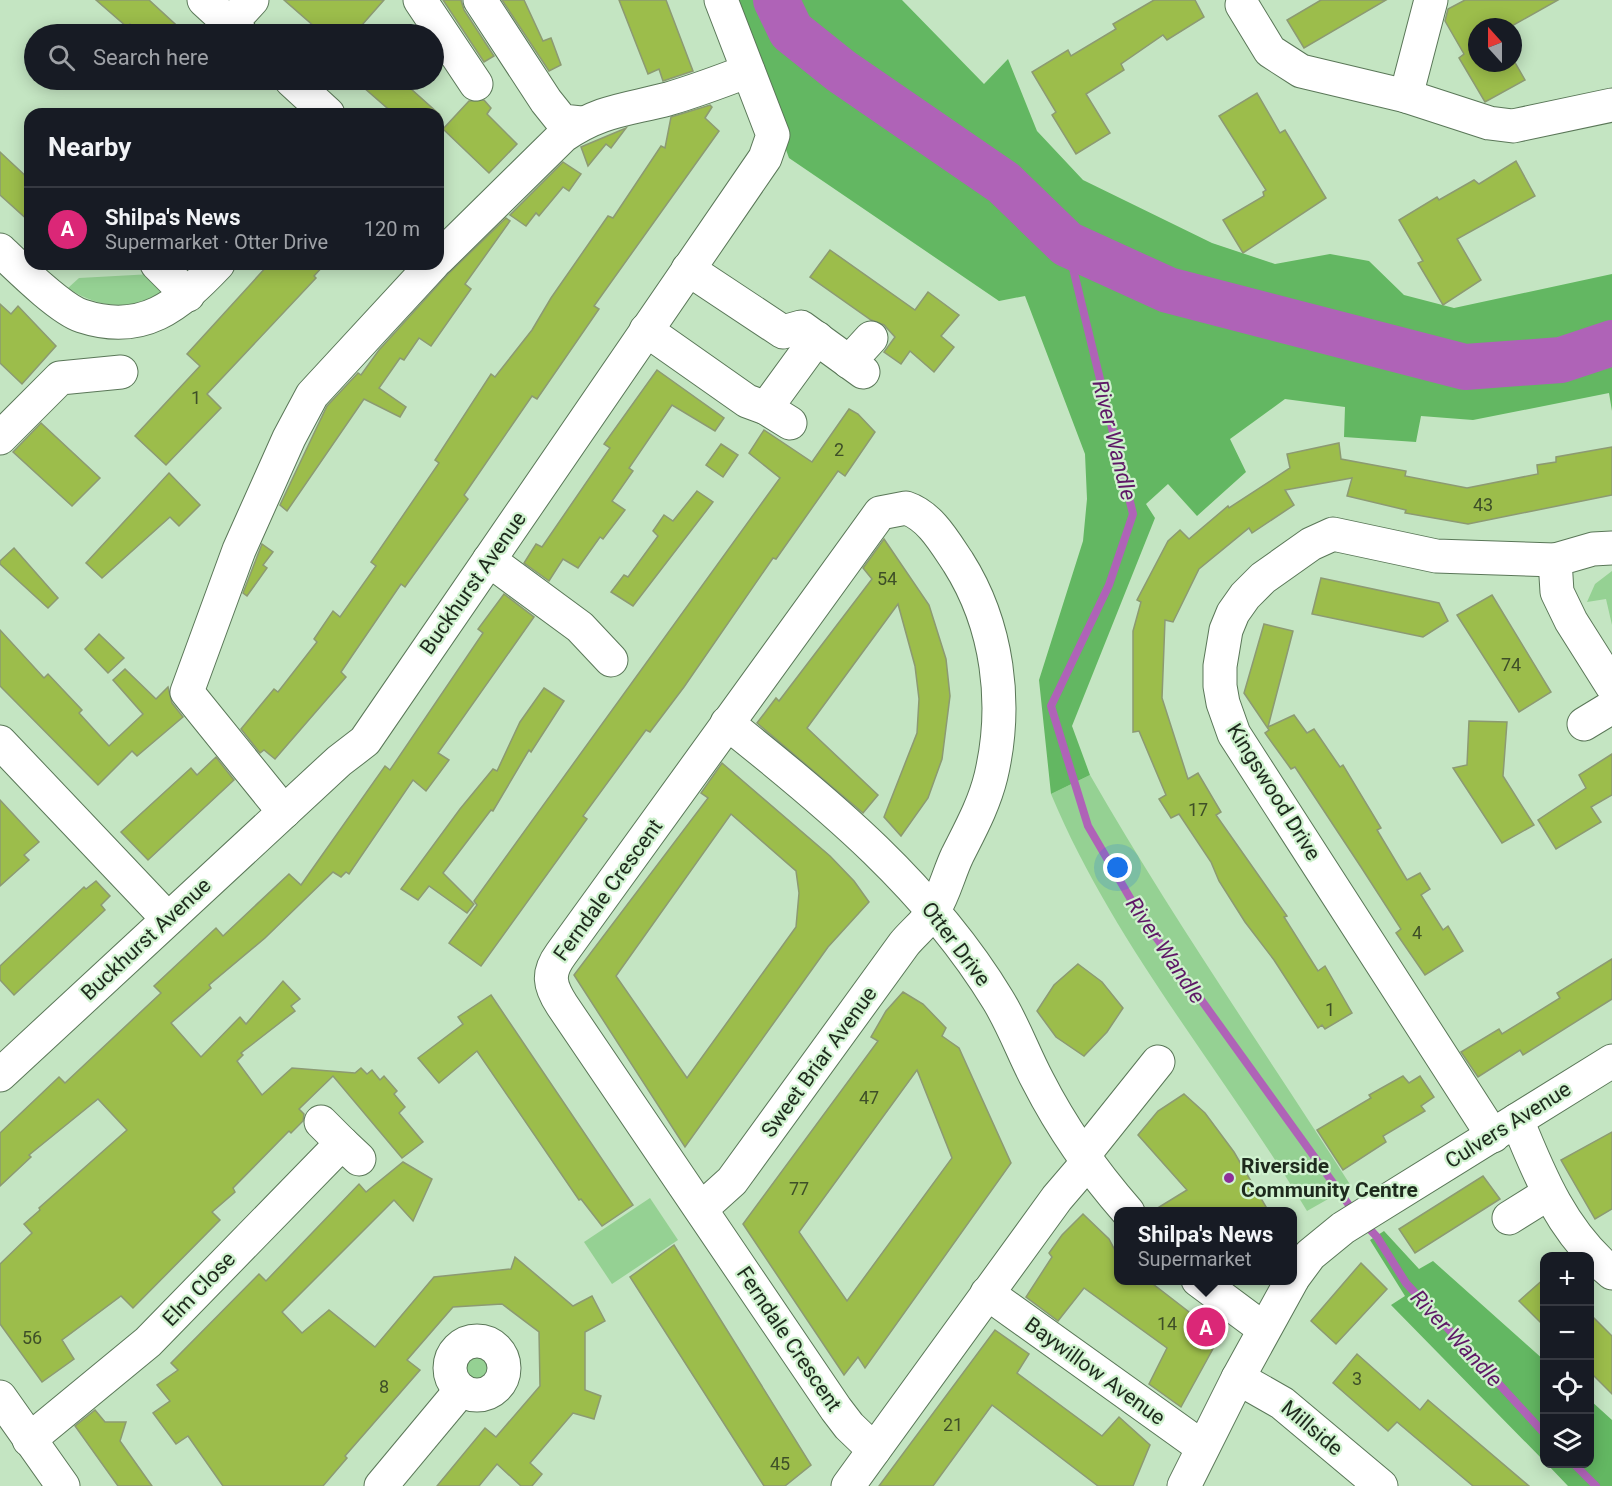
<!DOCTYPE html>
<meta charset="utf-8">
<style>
:root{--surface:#171b24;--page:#242831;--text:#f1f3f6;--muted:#9ea1a6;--line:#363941;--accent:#db2777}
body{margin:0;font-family:Roboto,sans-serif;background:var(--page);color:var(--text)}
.controls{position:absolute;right:18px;bottom:18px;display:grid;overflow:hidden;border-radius:12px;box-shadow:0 3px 15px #0003}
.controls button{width:54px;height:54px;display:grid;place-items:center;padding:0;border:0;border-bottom:2px solid var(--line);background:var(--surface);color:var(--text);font:30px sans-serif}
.compass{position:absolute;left:1468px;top:18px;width:54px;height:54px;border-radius:50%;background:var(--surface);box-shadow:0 3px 15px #0003;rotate:339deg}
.you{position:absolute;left:1118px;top:868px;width:21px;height:21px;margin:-15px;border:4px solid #fff;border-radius:50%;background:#1a73e8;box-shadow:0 0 0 9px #1a73e833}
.badge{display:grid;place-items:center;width:39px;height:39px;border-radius:50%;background:var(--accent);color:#fff;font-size:20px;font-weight:700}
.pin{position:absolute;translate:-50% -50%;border:3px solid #fff;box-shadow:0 2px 6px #0006}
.popup{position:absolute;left:1114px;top:1207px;width:183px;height:78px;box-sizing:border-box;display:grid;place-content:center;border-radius:12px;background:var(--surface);filter:drop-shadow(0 2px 4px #0005);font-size:20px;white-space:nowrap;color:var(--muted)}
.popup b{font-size:22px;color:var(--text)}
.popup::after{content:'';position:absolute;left:50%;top:100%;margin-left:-12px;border:12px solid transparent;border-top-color:var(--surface)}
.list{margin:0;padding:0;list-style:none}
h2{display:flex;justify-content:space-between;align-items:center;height:78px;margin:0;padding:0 24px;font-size:26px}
h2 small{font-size:20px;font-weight:400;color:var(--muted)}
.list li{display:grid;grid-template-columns:39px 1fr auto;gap:18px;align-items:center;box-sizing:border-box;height:84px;padding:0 24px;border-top:2px solid var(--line)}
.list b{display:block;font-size:22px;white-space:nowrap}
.list p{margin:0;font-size:20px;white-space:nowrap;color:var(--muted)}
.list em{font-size:20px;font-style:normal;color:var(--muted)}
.icon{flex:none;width:33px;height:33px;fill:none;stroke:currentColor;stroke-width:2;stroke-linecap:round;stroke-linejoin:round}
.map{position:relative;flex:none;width:1612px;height:1486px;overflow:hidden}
.search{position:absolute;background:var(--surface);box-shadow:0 3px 15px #0003;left:24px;top:24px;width:420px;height:66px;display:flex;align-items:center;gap:15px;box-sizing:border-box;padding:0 21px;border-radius:33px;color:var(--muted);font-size:22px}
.panel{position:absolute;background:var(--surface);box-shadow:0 3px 15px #0003;left:24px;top:108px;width:420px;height:162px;border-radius:18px}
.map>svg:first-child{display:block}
</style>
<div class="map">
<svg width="1612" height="1486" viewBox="0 0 1612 1486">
<rect width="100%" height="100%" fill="#c4e5c2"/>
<!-- green -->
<g fill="#95d193">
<path d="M152 274 167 288C137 312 98 309 68 288L79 278Z"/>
<path d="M1612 571V625L1606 599 1587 602 1595 584Z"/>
<path d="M1090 775C1171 916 1264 1050 1351 1186L1307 1211C1223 1071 1114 945 1051 794Z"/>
<path d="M650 1198 678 1240 612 1284 584 1242Z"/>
<circle cx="478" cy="1368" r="18"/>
</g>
<!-- forest -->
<g fill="#63b762">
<path d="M731 0H902L984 84 1008 59 1037 131 1083 180 1212 243 1275 264 1330 254 1369 261 1404 295 1454 308 1612 274V411L1609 393 1473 420 1421 416 1416 442 1344 437 1345 407 1285 399 1230 439 1246 472 1197 516 1168 484 1146 504 1155 518 1072 726 1090 775 1051 794 1039 680 1083 541 1087 499 1085 454 1025 296 999 301 789 158Z"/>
<path d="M1384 1231 1419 1269 1433 1261 1544 1360V1461L1391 1305 1405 1296 1370 1240Z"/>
<path d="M1590 1400 1612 1420V1486H1568L1547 1464H1590Z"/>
</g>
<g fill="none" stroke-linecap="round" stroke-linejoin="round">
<!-- stream -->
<g stroke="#af63b7" stroke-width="8">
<path d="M1067 244 1133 514 1109 585 1051 706 1088 826 1140 915 1354 1212"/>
<path d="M1364 1223 1377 1237 1406 1283 1544 1433"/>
<path d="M1574 1464 1596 1486"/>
</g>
<!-- river -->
<path stroke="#af63b7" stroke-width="46" d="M776 0 791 31 841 71 1004 183 1067 244 1168 290 1465 367 1561 360 1612 343"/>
</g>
<!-- building -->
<g fill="#9cbd4b" stroke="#8c9a72" stroke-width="1.5" fill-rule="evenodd">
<path d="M96 0H149L186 34H141L130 24 127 27Z"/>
<path d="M284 0H384L354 34H323Z"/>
<path d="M443 0H461L464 10 494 56 484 62Z"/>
<path d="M502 0H524L543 41 551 38 561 65 549 71Z"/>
<path d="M619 0H666L693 71 663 81 659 69 648 74Z"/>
<path d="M1154 0H1195L1204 17 1167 40 1163 35 1121 64 1124 70 1086 94 1110 133 1076 154 1052 115 1056 112 1032 72 1068 50 1071 56 1116 29 1113 24Z"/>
<path d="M1321 0H1386L1304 48 1287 20Z"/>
<path d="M1465 0H1558L1510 27H1477V63H1513V59L1525 80 1485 102 1459 58 1464 54 1445 21 1448 9Z"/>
<path d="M355 80H401L439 114H394Z"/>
<path d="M1257 93 1280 133 1285 130 1326 198 1243 253 1223 220 1264 196 1263 192 1266 190 1219 116Z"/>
<path d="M484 100 491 108 487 114 517 144 489 173 443 129 469 101Z"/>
<path d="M710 105 712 107 705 118 719 131 594 306 599 309 537 399 532 396 464 495 468 499 405 587 401 584 341 672 346 677 275 759 264 750 260 753 241 729 274 689 278 692 317 642 314 639 333 611 340 617 376 566 371 562 439 463 435 460 491 374 495 377 532 330 551 298 608 216 613 218 661 146 665 148 671 117Z"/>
<path d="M626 128 611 148 606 144 588 166 581 147Z"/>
<path d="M0 152 30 180V222L0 195Z"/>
<path d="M1516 161 1535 196 1457 239 1481 280 1443 305 1418 263 1423 261 1399 220 1437 197 1439 200 1474 180 1479 184Z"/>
<path d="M563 162 581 174 569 191 563 187 539 216 536 213 526 226 510 215Z"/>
<path d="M506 218 510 221 465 284 471 289 431 346 419 338 404 360 400 358 379 388 406 407 400 417 364 399 287 511 280 505 327 406 358 373 361 375 379 350 448 274Z"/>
<path d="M830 250 915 310 928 292 959 315 941 336 954 347 934 372 910 351 901 364 884 352 895 337 884 325 871 320 810 277Z"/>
<path d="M269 264H325L314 276 316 278 207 394 221 408 166 465 135 436 200 366 187 354Z"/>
<path d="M0 304 11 314 18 306 56 346 22 384 0 363Z"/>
<path d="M657 370 724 418 715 431 672 405 629 468 633 471 612 501 625 510 603 539 600 537 578 568 563 559 549 581 524 563 536 544 542 547 610 448 604 444Z"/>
<path d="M849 409 858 414 875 432 845 476 838 471 776 559 773 558 684 687 650 732 646 730 583 816 587 819 481 966 449 943 477 905 474 901 780 478 749 453 764 430 812 462Z"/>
<path d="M41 423 100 478 72 506 13 452Z"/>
<path d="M1339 443 1341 459 1406 471 1405 476 1467 488 1538 474 1537 465 1556 462V457L1612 447V495L1468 524 1405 513 1406 510 1347 496 1352 478 1285 490 1294 505 1252 533 1249 528 1199 569 1173 622 1165 620 1162 698 1188 779 1198 773 1221 812 1216 815 1287 916 1284 917 1318 971 1325 966 1352 1013 1325 1029 1322 1025 1318 1028 1274 960 1245 922 1219 881 1211 862 1179 814 1171 818 1159 799 1166 795 1139 731 1133 732V631L1141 602 1137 600 1168 541 1180 530 1189 539 1228 506 1229 508 1290 468 1287 454Z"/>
<path d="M721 444 738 455 723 477 706 465Z"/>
<path d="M169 473 200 505 179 526 170 517 102 578 86 563Z"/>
<path d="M697 491 713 502 633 606 611 592 624 575 628 577 658 536 653 531 664 515 673 521Z"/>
<path d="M884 539 929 605 946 659 950 696 942 759 928 798 901 836 884 817 917 733 919 699 915 666 898 604 807 728 878 795 863 813 757 723 776 698 779 701 872 579 863 568Z"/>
<path d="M262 544 273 552 263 565 267 568 247 596 243 593Z"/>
<path d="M14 548 58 598 48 608 0 564V561Z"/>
<path d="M1321 578 1439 603 1448 621 1423 637 1312 614Z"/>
<path d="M504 594 534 617 438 753 449 760 426 791 413 780 349 874 346 872 341 877 333 872 265 938 209 985 211 988 171 1023 201 1057 240 1017 246 1024 283 981 300 999 291 1006 295 1011 241 1053 243 1055 237 1061 262 1095 292 1068 355 1073 361 1068 367 1074 372 1070 380 1080 384 1076 397 1091 394 1094 405 1107 399 1113 423 1142 402 1158 333 1076 299 1109 304 1114 303 1121 291 1133 289 1131 233 1188 235 1192 212 1212 220 1220 133 1308 121 1296 62 1340 74 1359 42 1382 0 1324V1264L32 1233 24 1224 40 1210 39 1208 127 1130 98 1099 29 1155 31 1157 0 1186V1133L59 1077 65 1083 161 993 154 986 216 928 223 936 289 874 301 885 385 766 390 770 483 633 478 629Z"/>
<path d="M1492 595 1551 692 1519 712 1457 615Z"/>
<path d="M1264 624 1293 631 1268 727 1294 715 1307 733 1314 729 1340 767 1343 765 1381 828 1377 830 1407 880 1420 873 1430 889 1421 895 1443 930 1448 926 1463 951 1425 975 1396 933 1401 929 1361 867 1295 767 1291 769 1265 733 1269 730 1244 693Z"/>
<path d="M0 630 44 678 48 674 82 710 79 713 109 746 143 714 113 680 125 669 156 699 168 687 172 703 183 717 137 756 132 751 98 785 0 686Z"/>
<path d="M99 634 124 658 108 673 85 649Z"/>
<path d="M544 688 564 701 531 752 529 750 493 811 491 810 443 873 474 904 467 913 429 886 418 900 401 889 460 809 493 769 497 771 520 722Z"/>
<path d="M1469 721 1507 722 1503 776 1534 825 1502 843 1453 768 1467 765Z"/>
<path d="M1612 754V795L1591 807 1601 822 1556 849 1538 820 1586 788 1579 775Z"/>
<path d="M216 757 234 780 148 860 121 832 191 768 197 775Z"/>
<path d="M722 763 830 856 854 881 869 902 828 947 685 1147 574 975 708 798 701 793ZM731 814 796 871 799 893 796 927 687 1078 616 976Z"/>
<path d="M0 800 39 842 24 855 29 860 0 886Z"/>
<path d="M96 881 110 896 101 905 105 910 14 995 0 980V966L84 887 86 889Z"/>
<path d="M1612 959V999L1523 1055 1520 1050 1478 1077 1461 1052 1499 1029 1502 1034 1560 998 1557 993Z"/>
<path d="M1078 964 1102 982 1123 1008 1107 1032 1084 1056 1056 1037 1037 1011 1054 985Z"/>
<path d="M903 992 923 1004 946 1028 942 1036 959 1048 1011 1163 865 1368 858 1357 844 1375 743 1224 878 1041 871 1037 886 1011ZM917 1070 952 1158 847 1301 799 1232Z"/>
<path d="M491 995 633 1205 602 1226 581 1199 579 1200 477 1051 439 1083 418 1058 463 1024 458 1017Z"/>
<path d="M1403 1076 1409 1083 1420 1076 1434 1097 1421 1106 1425 1111 1383 1136 1386 1142 1343 1170 1317 1130 1371 1098 1369 1095Z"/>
<path d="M1184 1094 1205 1113 1234 1152 1269 1212H1151L1187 1190 1138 1135 1158 1111Z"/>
<path d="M1612 1132V1209L1595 1219 1561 1160Z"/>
<path d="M403 1162 432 1179 413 1221 394 1200 282 1312 302 1333 329 1310 375 1347 434 1277 511 1269 515 1257 573 1306 592 1296 605 1321 585 1332V1390L601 1396 594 1419 573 1413 530 1463 542 1474 532 1486H521L497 1464 479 1486H437L485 1428 496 1437 540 1386 539 1332 502 1304 453 1307 407 1360 420 1370 345 1456 347 1458 323 1486H223L188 1436 176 1444 153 1413 170 1401 157 1385 178 1370 171 1363 259 1274 266 1281 359 1184 366 1192Z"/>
<path d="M1483 1176 1500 1199 1415 1253 1399 1229Z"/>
<path d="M1083 1214 1109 1239 1119 1258V1281H1149L1220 1336 1181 1407 1149 1384 1167 1348 1084 1288 1058 1321 1026 1297 1052 1257 1049 1253 1062 1235Z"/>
<path d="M674 1245 811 1465 785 1486H764L630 1277Z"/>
<path d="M1361 1263 1387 1289 1336 1344 1311 1321Z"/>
<path d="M1545 1278V1327L1519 1301Z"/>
<path d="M1590 1314 1612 1336V1394L1590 1372Z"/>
<path d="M995 1330 1029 1354 1017 1373 1102 1436 1119 1417 1150 1445 1133 1486H1098L992 1405 933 1486H879Z"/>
<path d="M1357 1354 1420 1410 1428 1400 1529 1486H1473L1397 1422 1388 1431 1333 1383Z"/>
<path d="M95 1410 105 1422H126L120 1441 152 1486H118L75 1426Z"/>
</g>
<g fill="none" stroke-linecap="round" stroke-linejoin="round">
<!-- minor casing -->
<g stroke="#5a7758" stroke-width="35">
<g id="minor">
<path d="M204 0 241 34"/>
<path d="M420 0 476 84"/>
<path d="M480 0 546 101 562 121 581 123"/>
<path d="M1242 5 1270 51 1301 71 1406 96 1489 123 1513 126 1612 105"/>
<path d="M230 24 252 0"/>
<path d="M291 80 328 114"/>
<path d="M1406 96 1431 0"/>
<path d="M0 250C18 267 60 309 82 316 143 336 178 306 218 264"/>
<path d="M438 259 563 136C601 110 626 110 668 99 695 91 722 81 748 71"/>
<path d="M157 264 188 295"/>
<path d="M688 269 783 332 801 327 863 372"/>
<path d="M646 330 747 401 766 408 790 423"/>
<path d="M849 362 871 338"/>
<path d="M766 408 817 338"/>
<path d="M0 438 60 378 121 372"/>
<path d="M1612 548 1593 549 1555 560 1557 592 1571 621 1612 686"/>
<path d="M489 560 580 627 611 660"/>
<path d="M727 723C829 804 930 888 998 1000 1014 1026 1024 1055 1038 1081 1062 1128 1093 1172 1128 1212"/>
<path d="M1584 724 1612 707"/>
<path d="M0 742 167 918"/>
<path d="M284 812 187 692 239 550 289 438 312 395 433 264"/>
<path d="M0 1075 339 761 365 741 765 158 773 135 721 0"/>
<path d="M1517 1120C1540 1177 1563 1233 1612 1273"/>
<path d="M321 1122 342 1143"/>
<path d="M1493 1136 1234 734 1223 703 1220 686V666L1226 630 1233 613 1245 596 1263 578 1311 544 1333 534 1436 556 1555 560"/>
<path d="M701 1209 732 1181 904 944C913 933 927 922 934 910 944 894 949 873 957 856 970 830 984 805 991 776 1008 704 998 625 958 562 944 541 930 516 906 508L880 513 561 954C547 973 549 985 562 1005L836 1409 849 1426 874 1450"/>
<path d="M1509 1218 1549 1193"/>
<path d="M1293 1278 1310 1255 1343 1228 1612 1061"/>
<path d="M1198 1280 1264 1329"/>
<path d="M987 1293 1202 1447"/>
<circle cx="477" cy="1368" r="27"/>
<path d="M1238 1378 1282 1403 1381 1486"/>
<path d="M0 1397 63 1486"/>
<path d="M29 1440 148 1342 342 1143 359 1159"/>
<path d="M381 1486 461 1390"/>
<path d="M848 1486 1057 1198 1081 1170 1090 1147 1158 1062"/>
<path d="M1184 1486 1238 1378 1292 1280"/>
</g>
</g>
<!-- minor -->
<use href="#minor" stroke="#fff" stroke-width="33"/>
</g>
<!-- markers -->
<circle fill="#8e2f98" stroke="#d0f2cf" stroke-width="2" cx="1229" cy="1178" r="6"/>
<g text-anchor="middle" stroke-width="4.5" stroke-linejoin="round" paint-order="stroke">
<!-- number labels -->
<g font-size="18" fill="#3e4f28">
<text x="196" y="404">1</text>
<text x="839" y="456">2</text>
<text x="1483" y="511">43</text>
<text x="887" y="585">54</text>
<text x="1511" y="671">74</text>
<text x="1198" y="816">17</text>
<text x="1417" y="939">4</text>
<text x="1330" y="1016">1</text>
<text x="869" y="1104">47</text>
<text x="799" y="1195">77</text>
<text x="1167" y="1330">14</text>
<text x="32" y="1344">56</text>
<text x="1357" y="1385">3</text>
<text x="384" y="1393">8</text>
<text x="953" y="1431">21</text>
<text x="780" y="1470">45</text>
</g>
<!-- street labels -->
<g font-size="21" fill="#1e2a1d" stroke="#d0f2cf">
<text transform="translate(473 583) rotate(-55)" y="7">Buckhurst Avenue</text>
<text transform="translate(1274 792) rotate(58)" y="7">Kingswood Drive</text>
<text transform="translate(608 890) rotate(-54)" y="7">Ferndale Crescent</text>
<text transform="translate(146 939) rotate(-43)" y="7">Buckhurst Avenue</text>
<text transform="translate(956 944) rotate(53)" y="7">Otter Drive</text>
<text transform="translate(819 1062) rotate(-54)" y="7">Sweet Briar Avenue</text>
<text transform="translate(1508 1125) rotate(-32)" y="7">Culvers Avenue</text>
<text transform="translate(199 1289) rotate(-46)" y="7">Elm Close</text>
<text transform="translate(789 1339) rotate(56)" y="7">Ferndale Crescent</text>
<text transform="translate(1095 1371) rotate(36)" y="7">Baywillow Avenue</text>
<text transform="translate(1312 1428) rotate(40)" y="7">Millside</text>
</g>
<!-- poi labels -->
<g font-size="21" font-weight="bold" fill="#1e2a1d" stroke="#d0f2cf" text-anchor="start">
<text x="1241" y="1173">Riverside<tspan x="1241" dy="24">Community Centre</tspan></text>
</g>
<!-- water labels -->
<g font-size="22" font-style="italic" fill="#5e1866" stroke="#d0f2cf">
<text transform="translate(1115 440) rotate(76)" y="8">River Wandle</text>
<text transform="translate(1166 950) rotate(56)" y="8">River Wandle</text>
<text transform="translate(1457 1338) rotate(47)" y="8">River Wandle</text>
</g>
</g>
</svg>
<div class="controls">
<button>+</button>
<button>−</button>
<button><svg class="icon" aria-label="locate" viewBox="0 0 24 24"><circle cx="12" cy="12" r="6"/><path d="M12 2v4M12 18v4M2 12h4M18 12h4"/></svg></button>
<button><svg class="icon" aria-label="layers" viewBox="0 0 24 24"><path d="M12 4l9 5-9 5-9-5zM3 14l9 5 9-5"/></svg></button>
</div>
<svg class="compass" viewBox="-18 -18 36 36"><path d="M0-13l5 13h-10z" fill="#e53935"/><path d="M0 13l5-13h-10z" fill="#9ea1a6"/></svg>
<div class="you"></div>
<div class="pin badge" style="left:1206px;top:1327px">A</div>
<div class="popup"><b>Shilpa's News</b>Supermarket</div>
<div class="search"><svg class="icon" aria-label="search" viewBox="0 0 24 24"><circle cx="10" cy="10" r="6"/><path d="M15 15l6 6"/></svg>Search here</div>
<section class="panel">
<h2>Nearby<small></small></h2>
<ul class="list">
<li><span class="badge">A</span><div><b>Shilpa's News</b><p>Supermarket · Otter Drive</p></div><em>120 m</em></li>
</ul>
</section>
</div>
